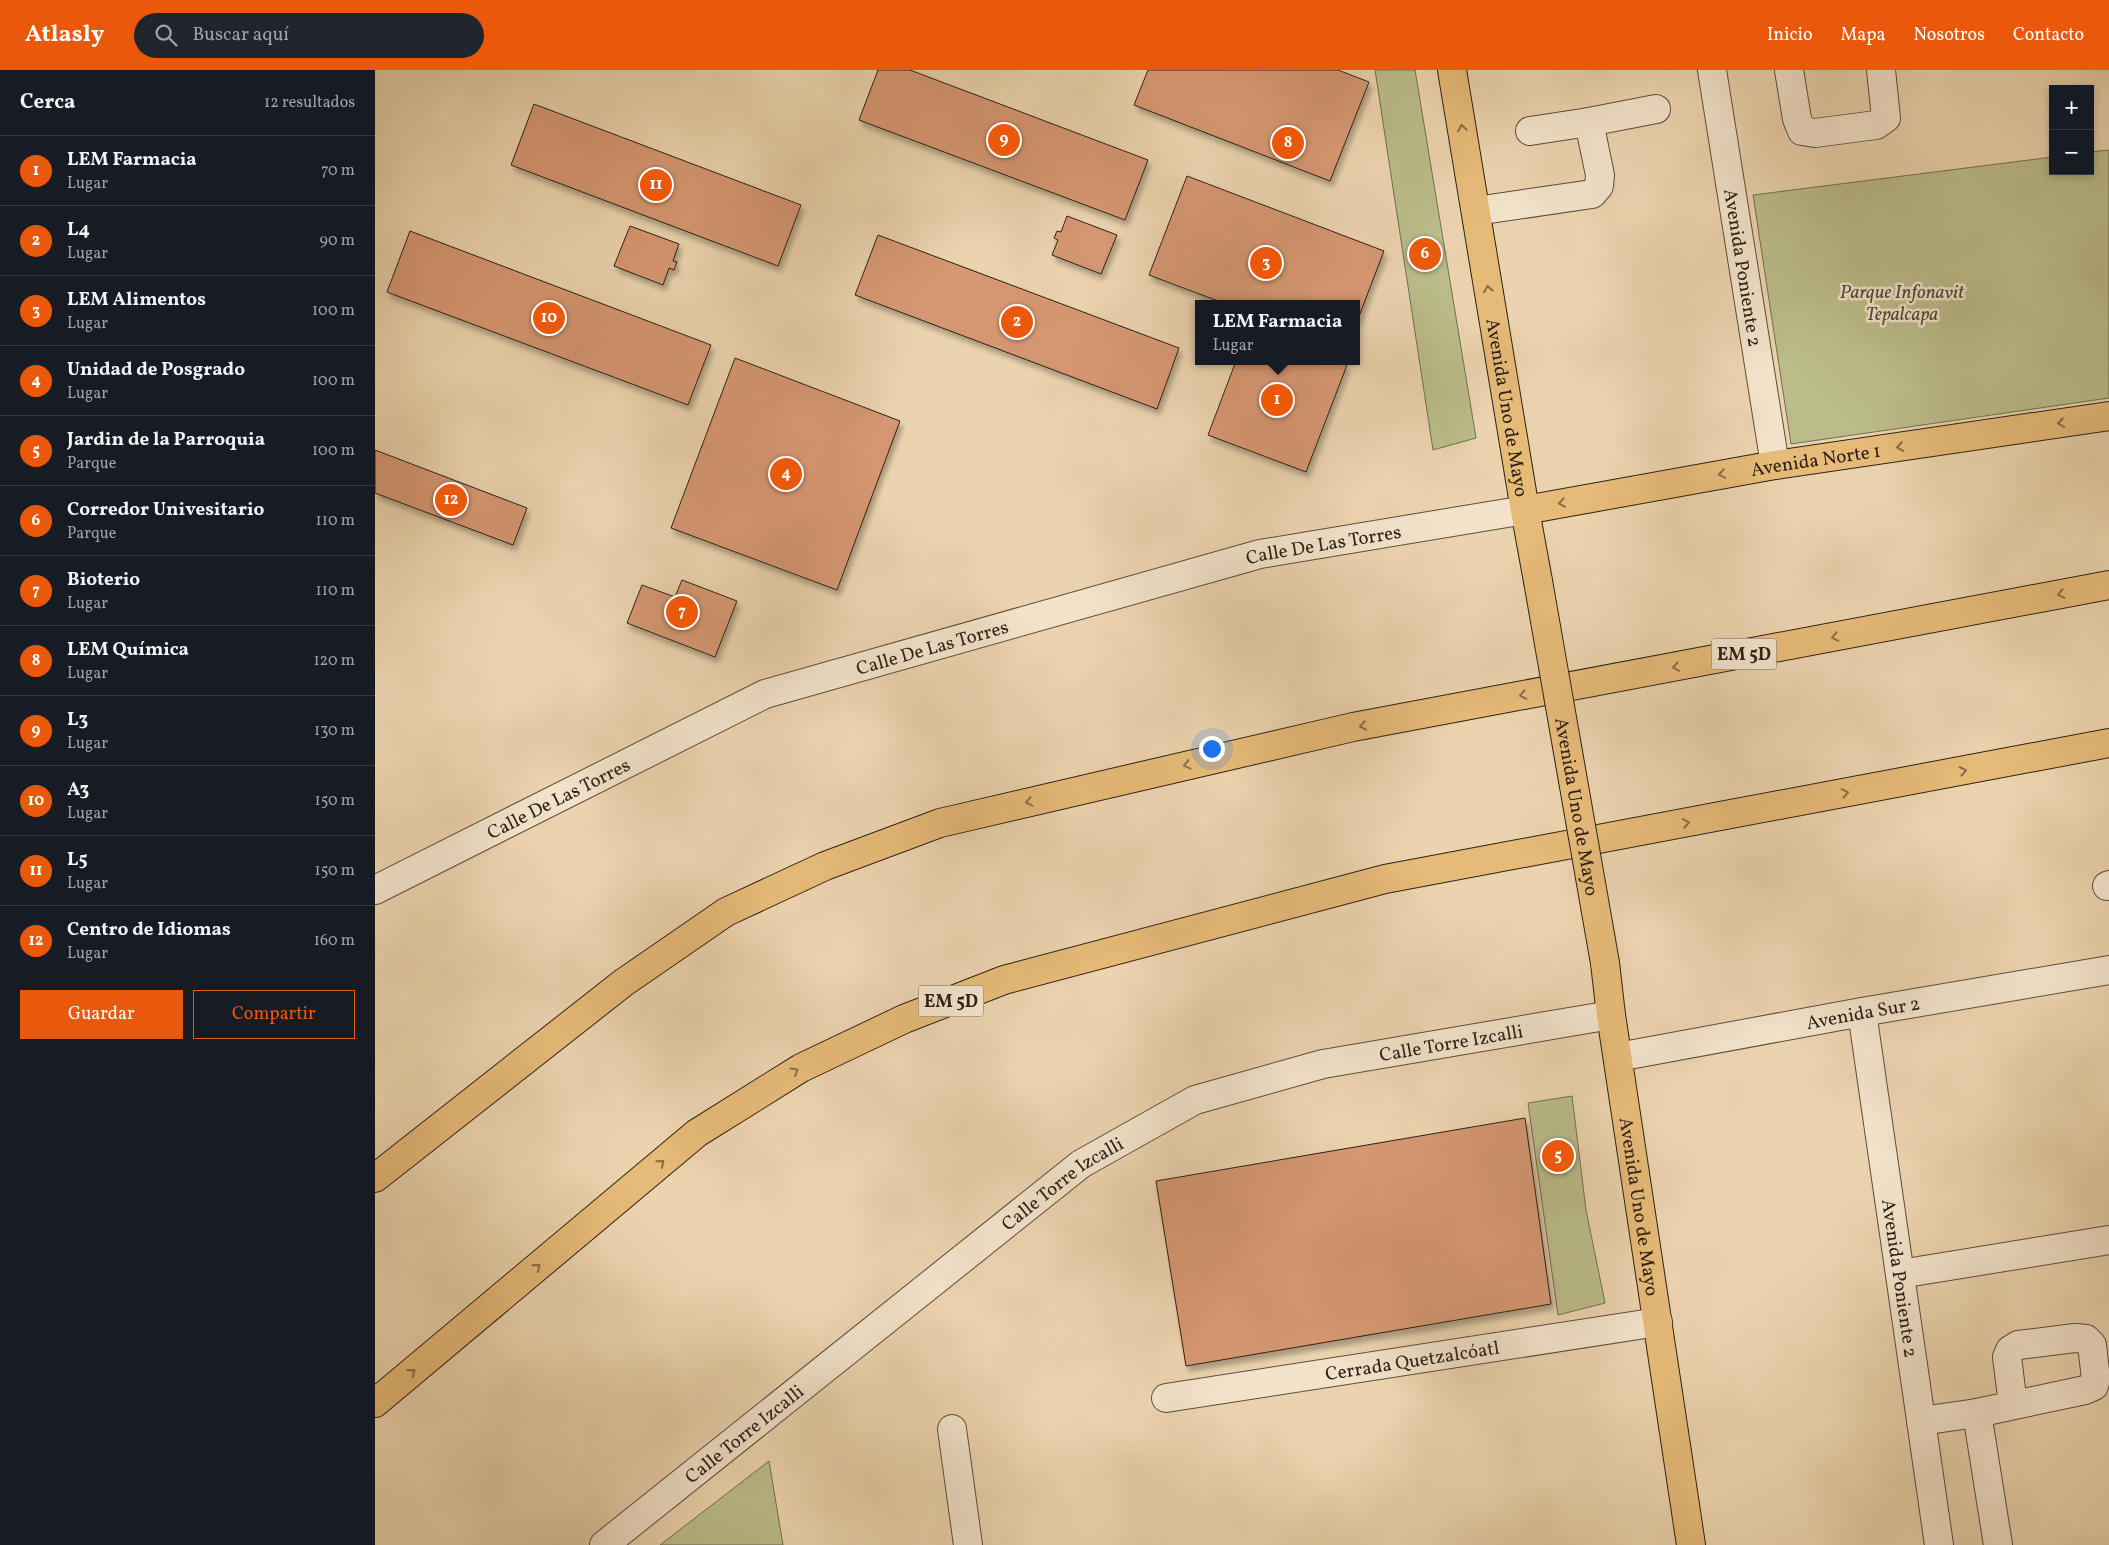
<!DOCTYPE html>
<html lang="es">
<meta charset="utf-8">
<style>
:root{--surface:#171b24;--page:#20242c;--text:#f1f3f6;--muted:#9ea1a6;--line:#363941;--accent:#ea580c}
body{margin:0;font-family:Vollkorn,serif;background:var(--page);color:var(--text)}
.controls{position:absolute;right:15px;top:15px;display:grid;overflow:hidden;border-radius:0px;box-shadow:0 2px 8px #0003}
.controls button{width:45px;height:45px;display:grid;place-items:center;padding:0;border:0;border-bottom:1px solid var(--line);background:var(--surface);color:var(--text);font:25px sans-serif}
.you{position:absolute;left:836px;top:678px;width:18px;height:18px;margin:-12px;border:4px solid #fff;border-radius:50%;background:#1a73e8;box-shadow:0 0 0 8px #1a73e833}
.badge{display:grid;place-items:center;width:32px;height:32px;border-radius:50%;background:var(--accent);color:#fff;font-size:16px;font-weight:700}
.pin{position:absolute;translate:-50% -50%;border:2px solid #fff;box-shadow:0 1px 5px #0006}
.popup{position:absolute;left:820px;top:230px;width:165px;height:65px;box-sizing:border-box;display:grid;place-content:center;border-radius:0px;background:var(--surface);filter:drop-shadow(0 1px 4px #0005);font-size:16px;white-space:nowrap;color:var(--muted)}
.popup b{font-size:19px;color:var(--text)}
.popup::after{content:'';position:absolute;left:50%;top:100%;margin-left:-10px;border:10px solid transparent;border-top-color:var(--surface)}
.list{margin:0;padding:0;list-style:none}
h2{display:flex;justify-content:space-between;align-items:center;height:65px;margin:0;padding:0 20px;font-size:21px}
h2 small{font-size:16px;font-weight:400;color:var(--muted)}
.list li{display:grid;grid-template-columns:32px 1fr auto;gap:15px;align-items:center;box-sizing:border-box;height:70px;padding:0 20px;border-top:1px solid var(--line)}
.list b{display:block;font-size:19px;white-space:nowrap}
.list p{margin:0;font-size:16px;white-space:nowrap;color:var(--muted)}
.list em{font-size:16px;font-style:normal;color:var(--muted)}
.actions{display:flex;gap:10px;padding:15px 20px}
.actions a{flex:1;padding:11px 0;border:1px solid var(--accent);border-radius:0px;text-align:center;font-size:18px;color:var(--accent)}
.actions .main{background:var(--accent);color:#fff}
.icon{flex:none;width:28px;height:28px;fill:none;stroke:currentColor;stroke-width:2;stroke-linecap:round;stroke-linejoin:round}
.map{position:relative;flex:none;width:1734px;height:1475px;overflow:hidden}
header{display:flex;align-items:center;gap:30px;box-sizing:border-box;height:70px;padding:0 25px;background:var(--accent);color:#fff}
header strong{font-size:24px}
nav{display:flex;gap:28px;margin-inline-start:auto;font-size:18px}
.search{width:350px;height:45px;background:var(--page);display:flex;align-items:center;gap:12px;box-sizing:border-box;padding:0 18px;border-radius:28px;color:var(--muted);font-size:19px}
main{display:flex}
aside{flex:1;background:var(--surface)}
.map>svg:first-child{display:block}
</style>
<header>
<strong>Atlasly</strong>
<div class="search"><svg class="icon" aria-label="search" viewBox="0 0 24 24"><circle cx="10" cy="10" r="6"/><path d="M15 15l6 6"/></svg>Buscar aquí</div>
<nav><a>Inicio</a><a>Mapa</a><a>Nosotros</a><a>Contacto</a></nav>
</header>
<main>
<aside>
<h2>Cerca<small>12 resultados</small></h2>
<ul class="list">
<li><span class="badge">1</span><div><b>LEM Farmacia</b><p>Lugar</p></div><em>70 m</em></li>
<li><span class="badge">2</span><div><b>L4</b><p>Lugar</p></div><em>90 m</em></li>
<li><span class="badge">3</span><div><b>LEM Alimentos</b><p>Lugar</p></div><em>100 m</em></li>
<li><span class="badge">4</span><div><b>Unidad de Posgrado</b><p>Lugar</p></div><em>100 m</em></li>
<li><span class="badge">5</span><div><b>Jardin de la Parroquia</b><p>Parque</p></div><em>100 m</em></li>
<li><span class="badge">6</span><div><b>Corredor Univesitario</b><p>Parque</p></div><em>110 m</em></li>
<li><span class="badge">7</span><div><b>Bioterio</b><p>Lugar</p></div><em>110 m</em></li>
<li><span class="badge">8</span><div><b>LEM Química</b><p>Lugar</p></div><em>120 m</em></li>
<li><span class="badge">9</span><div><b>L3</b><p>Lugar</p></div><em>130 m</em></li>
<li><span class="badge">10</span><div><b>A3</b><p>Lugar</p></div><em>150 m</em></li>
<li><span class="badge">11</span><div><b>L5</b><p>Lugar</p></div><em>150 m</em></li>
<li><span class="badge">12</span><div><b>Centro de Idiomas</b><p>Lugar</p></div><em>160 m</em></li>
</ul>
<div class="actions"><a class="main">Guardar</a><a>Compartir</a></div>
</aside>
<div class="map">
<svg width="1734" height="1475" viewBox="0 0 1734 1475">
<defs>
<filter id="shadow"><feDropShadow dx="3" dy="5.5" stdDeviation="2.5" flood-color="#0004"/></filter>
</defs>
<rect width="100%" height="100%" fill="#ebd3ae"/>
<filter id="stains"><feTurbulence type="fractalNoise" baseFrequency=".004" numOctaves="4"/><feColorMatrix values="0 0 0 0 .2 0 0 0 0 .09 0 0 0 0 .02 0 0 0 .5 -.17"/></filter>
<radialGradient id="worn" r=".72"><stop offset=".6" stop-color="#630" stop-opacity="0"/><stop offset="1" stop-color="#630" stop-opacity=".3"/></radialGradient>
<!-- green -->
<g fill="#babc89" stroke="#746e51">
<path d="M1000 0H1040L1101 368 1058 380Z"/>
<path d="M1734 80V328L1416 374 1378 125 1678 87V101H1715V82Z"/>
<path d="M1197 1026 1211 1140 1230 1233 1183 1245 1153 1033Z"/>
<path d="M394 1391 408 1475H285Z"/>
</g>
<!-- building -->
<g fill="#d59771" stroke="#2d2019" filter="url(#shadow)">
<path d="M503 0H535L773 90 750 150 484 50Z"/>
<path d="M773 0H963L994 12 955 111 759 35Z"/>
<path d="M159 34 426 135 403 196 136 95Z"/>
<path d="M812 106 1009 181 981 254V234H851L774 205Z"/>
<path d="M692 146 742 165 726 204 677 185 683 170 679 168 682 161 686 162Z"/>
<path d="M255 156 304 174 298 191 302 192 299 200 294 198 288 215 239 196Z"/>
<path d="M35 161 336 275 313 335 12 222Z"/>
<path d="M503 165 804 278 782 339 480 225Z"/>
<path d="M360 288 525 351 462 520 296 458Z"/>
<path d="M861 291H963L972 295 931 402 833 365Z"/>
<path d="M0 380 152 438 138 475 0 423Z"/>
<path d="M307 510 362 531 340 587 252 553 267 515 300 527Z"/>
<path d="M1150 1048 1176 1234 811 1296 781 1111Z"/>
</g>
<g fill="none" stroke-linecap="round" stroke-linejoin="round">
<!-- minor casing -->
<g stroke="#5c4d3e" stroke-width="30">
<g id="minor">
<path id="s1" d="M1337 0 1400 395"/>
<path d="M1414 0 1422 49 1427 61 1440 63 1501 55 1511 48 1506 0"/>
<path d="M1214 52 1281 39"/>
<path d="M1101 141 1217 124 1224 116 1225 105 1214 52 1155 61"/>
<path d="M1732 816 1734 815"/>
<path id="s2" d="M0 820 390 624 885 484 1150 440"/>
<path id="s3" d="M1487 942 1564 1475"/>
<path id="s4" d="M1243 987 1487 942 1734 900"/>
<path d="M1525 1204 1734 1170"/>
<path id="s5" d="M791 1328 1283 1252"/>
<path d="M1546 1351 1602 1343"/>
<path d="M577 1359 593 1475"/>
<path id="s6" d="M229 1475 706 1094 820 1030 948 994 1236 945"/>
<path d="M1623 1475 1602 1343 1710 1320 1719 1316 1721 1309 1717 1275 1711 1269 1700 1268 1643 1275 1635 1280 1632 1287 1638 1335"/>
</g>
</g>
<!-- major casing -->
<g stroke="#2d2019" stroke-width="30">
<g id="major">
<path id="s7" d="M1077 0 1150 440 1163 511"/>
<path id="s8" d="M1150 440 1400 395 1734 346"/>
<path id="s9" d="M1230 893 1236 945 1316 1475"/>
</g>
</g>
<!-- highway casing -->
<g stroke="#2d2019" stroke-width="30">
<g id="highway">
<path d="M0 1108 248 913 351 842 450 796 565 753 978 657 1734 515"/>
<path d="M0 1333 322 1063 426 998 529 949 629 910 1010 809 1734 673"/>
</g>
</g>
<!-- minor -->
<use href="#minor" stroke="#f2e2ca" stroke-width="28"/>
<!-- major -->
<use href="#major" stroke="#e6ba77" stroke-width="28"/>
<!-- highway -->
<use href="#highway" stroke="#e6ba77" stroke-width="28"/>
<!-- major-bridge casing -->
<g stroke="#2d2019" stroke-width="30" stroke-linecap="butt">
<g id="major-bridge">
<path id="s10" d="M1163 511 1230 893"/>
</g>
</g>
<!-- major-bridge -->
<use href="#major-bridge" stroke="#e6ba77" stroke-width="28"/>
</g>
<!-- one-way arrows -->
<defs><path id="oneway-chevron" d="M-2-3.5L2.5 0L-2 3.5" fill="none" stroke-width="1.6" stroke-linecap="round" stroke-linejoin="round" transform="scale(1.25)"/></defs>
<g stroke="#8a6d48">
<use href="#oneway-chevron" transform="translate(1087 58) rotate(-99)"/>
<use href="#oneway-chevron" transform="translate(1113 219) rotate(-99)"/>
<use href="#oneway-chevron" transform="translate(1686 353) rotate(172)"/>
<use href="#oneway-chevron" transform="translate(1525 377) rotate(172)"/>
<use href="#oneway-chevron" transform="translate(1347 404) rotate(170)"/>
<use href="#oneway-chevron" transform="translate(1187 433) rotate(170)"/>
<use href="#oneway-chevron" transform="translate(1686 524) rotate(169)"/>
<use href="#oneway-chevron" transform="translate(1460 567) rotate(169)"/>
<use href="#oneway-chevron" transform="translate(1301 597) rotate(169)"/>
<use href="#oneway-chevron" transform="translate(1148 625) rotate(169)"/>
<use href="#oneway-chevron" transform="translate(988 656) rotate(169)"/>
<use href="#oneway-chevron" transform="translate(812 695) rotate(167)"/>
<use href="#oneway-chevron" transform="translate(1588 701) rotate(-11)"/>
<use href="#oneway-chevron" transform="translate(1470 723) rotate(-11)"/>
<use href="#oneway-chevron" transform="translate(654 732) rotate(167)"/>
<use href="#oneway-chevron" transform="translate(1311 753) rotate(-11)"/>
<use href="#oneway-chevron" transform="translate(420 1001) rotate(-31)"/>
<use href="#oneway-chevron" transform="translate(286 1093) rotate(-40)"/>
<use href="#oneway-chevron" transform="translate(162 1197) rotate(-40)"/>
<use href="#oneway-chevron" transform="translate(37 1302) rotate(-40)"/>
</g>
<g text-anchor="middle" stroke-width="5" stroke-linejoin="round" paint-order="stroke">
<!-- shield labels -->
<g fill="#f2e2ca" stroke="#685a4e" stroke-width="1">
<rect x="1336.5" y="568.5" width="65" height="31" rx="4"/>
<rect x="543.5" y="915.5" width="65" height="31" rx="4"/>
</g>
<g font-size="18" font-weight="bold" fill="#2d2019">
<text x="1369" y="590">EM 5D</text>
<text x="576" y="937">EM 5D</text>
</g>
<!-- street labels -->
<g font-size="19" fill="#2d2019" stroke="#f2e2ca">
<text dy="7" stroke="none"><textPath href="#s1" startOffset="200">Avenida Poniente 2</textPath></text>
<text dy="7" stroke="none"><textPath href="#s7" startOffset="342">Avenida Uno de Mayo</textPath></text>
<text dy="7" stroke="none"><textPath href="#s8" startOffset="295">Avenida Norte 1</textPath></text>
<text dy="7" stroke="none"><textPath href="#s2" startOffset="1015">Calle De Las Torres</textPath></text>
<text dy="7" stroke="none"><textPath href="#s2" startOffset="610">Calle De Las Torres</textPath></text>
<text dy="7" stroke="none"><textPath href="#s2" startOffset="205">Calle De Las Torres</textPath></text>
<text dy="7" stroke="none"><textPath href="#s10" startOffset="229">Avenida Uno de Mayo</textPath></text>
<text dy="7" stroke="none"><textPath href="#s4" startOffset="249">Avenida Sur 2</textPath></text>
<text dy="7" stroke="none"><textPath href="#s6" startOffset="1004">Calle Torre Izcalli</textPath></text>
<text dy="7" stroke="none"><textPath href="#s6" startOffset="584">Calle Torre Izcalli</textPath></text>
<text dy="7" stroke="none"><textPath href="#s9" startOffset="246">Avenida Uno de Mayo</textPath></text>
<text dy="7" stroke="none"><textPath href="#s3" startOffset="269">Avenida Poniente 2</textPath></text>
<text dy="7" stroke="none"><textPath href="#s5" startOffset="249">Cerrada Quetzalcóatl</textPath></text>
<text dy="7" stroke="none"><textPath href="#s6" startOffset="179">Calle Torre Izcalli</textPath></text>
</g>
<!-- park labels -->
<g font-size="19" font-style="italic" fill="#504735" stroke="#f2e2ca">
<text x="1527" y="228">Parque Infonavit<tspan x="1527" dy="22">Tepalcapa</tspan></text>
</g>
</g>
<rect width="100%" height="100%" filter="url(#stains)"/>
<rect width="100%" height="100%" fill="url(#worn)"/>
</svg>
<div class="controls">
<button>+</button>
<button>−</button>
</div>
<div class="you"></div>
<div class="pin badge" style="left:902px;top:330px">1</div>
<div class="popup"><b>LEM Farmacia</b>Lugar</div>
<div class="pin badge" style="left:642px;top:252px">2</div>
<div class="pin badge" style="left:891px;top:193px">3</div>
<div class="pin badge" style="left:411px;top:404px">4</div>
<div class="pin badge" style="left:1183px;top:1086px">5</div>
<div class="pin badge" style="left:1050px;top:184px">6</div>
<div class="pin badge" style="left:307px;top:542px">7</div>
<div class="pin badge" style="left:913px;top:73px">8</div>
<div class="pin badge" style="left:629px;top:70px">9</div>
<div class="pin badge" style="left:174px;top:248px">10</div>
<div class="pin badge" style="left:281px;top:115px">11</div>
<div class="pin badge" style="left:76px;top:430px">12</div>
</div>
</main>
